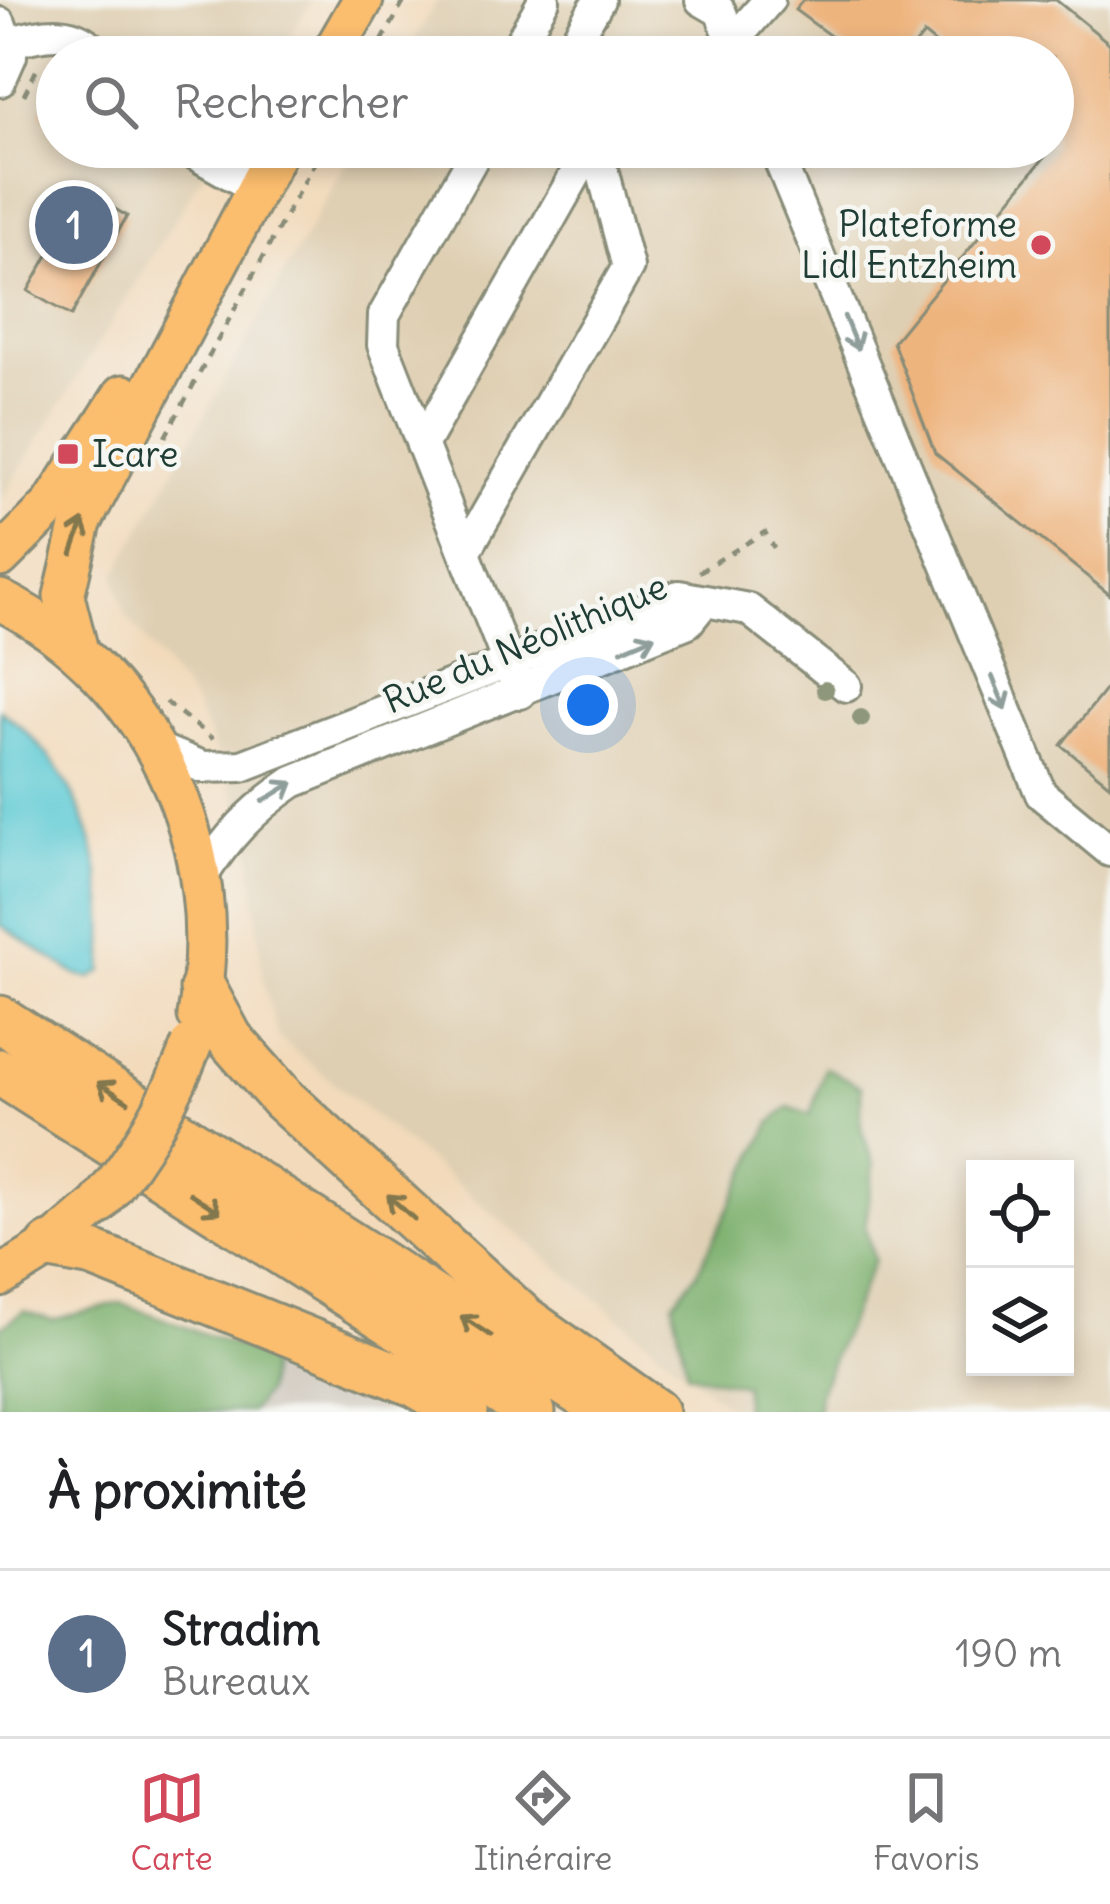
<!DOCTYPE html>
<html lang="fr">
<meta charset="utf-8">
<style>
:root{--surface:#fff;--page:#f6f6f6;--text:#202124;--muted:#757577;--line:#e0e0e0;--accent:#d1495b}
body{margin:0;font-family:Delius,sans-serif;background:var(--page);color:var(--text)}
.controls{position:absolute;right:36px;bottom:36px;display:grid;overflow:hidden;border-radius:0px;box-shadow:0 6px 18px #0003}
.controls button{width:108px;height:108px;display:grid;place-items:center;padding:0;border:0;border-bottom:3px solid var(--line);background:var(--surface);color:var(--text);font:60px sans-serif}
.you{position:absolute;left:588px;top:705px;width:42px;height:42px;margin:-30px;border:9px solid #fff;border-radius:50%;background:#1a73e8;box-shadow:0 0 0 18px #1a73e833}
.badge{display:grid;place-items:center;width:78px;height:78px;border-radius:50%;background:var(--accent);color:#fff;font-size:39px;font-weight:700}
.pin{position:absolute;translate:-50% -50%;border:6px solid #fff;box-shadow:0 3px 12px #0006}
.list{margin:0;padding:0;list-style:none}
h2{display:flex;justify-content:space-between;align-items:center;height:156px;margin:0;padding:0 48px;font-size:51px}
h2 small{font-size:39px;font-weight:400;color:var(--muted)}
.list li{display:grid;grid-template-columns:78px 1fr auto;gap:36px;align-items:center;box-sizing:border-box;height:168px;padding:0 48px;border-top:3px solid var(--line)}
.list b{display:block;font-size:45px;white-space:nowrap}
.list p{margin:0;font-size:39px;white-space:nowrap;color:var(--muted)}
.list em{font-size:39px;font-style:normal;color:var(--muted)}
.icon{flex:none;width:66px;height:66px;fill:none;stroke:currentColor;stroke-width:2;stroke-linecap:round;stroke-linejoin:round}
.map{position:relative;flex:none;width:1110px;height:1412px;overflow:hidden}
.search{position:absolute;background:var(--surface);box-shadow:0 6px 18px #0003;left:36px;right:36px;top:36px;height:132px;display:flex;align-items:center;gap:30px;box-sizing:border-box;padding:0 42px;border-radius:66px;color:var(--muted);font-size:45px}
.sheet{height:324px;background:var(--surface)}
nav{display:flex;justify-content:space-around;align-items:center;box-sizing:border-box;height:168px;border-top:3px solid var(--line);background:var(--surface);font-size:33px;color:var(--muted)}
nav a{display:grid;justify-items:center;gap:6px}
nav .on{color:var(--accent)}
.map>svg:first-child{display:block}
</style>
<div class="map">
<svg width="1110" height="1412" viewBox="0 0 1110 1412">
<rect width="100%" height="100%" fill="#f6f6f2"/>
<filter id="ink" filterUnits="userSpaceOnUse"><feTurbulence type="fractalNoise" baseFrequency=".00833" numOctaves="2"/><feDisplacementMap in="SourceGraphic" scale="24" xChannelSelector="R" yChannelSelector="G"/><feConvolveMatrix kernelMatrix="1 2 1 2 8 2 1 2 1" color-interpolation-filters="sRGB"/></filter>
<filter id="wash" filterUnits="userSpaceOnUse"><feTurbulence type="fractalNoise" baseFrequency=".004" numOctaves="4" result="noise"/><feDisplacementMap in="SourceGraphic" scale="48" xChannelSelector="R" yChannelSelector="G"/><feGaussianBlur stdDeviation="2.7" result="paint"/><feColorMatrix in="noise" values="0 0 0 0 0 0 0 0 0 0 0 0 0 0 0 0 0 1.4 0 .05"/><feComposite in="paint" operator="in"/></filter>
<g filter="url(#wash)">
<rect width="100%" height="100%" fill="#f2dabb"/>
<!-- built -->
<g fill="#dfcfb2" fill-rule="evenodd">
<path d="M0 0H312L276 57H57V147H220L0 502Z"/>
<path d="M437 0H1110V1412H734L278 1037 263 980 249 830 195 704 125 614 115 576 355 147H1053V57H405ZM975 1169H1065V1367H975Z"/>
</g>
<!-- industrial -->
<path fill="#cbc3b8" d="M269 1358 423 1412H250L266 1392Z"/>
<!-- forest -->
<g fill="#7aaf6b" stroke="#4c7650" stroke-width="3">
<path d="M825 1067 861 1087V1128L874 1165 865 1227 874 1260 819 1392 817 1412H744V1385L687 1373 673 1303 697 1273 771 1123 789 1107 810 1115Z"/>
<path d="M121 1303 269 1358 266 1392 250 1412H0V1328L24 1311 52 1320Z"/>
</g>
<!-- water -->
<path fill="#5dcad4" stroke="#3e8484" stroke-width="3" d="M0 710C85 771 111 871 103 971L91 978 77 975 0 925Z"/>
<g id="blocks">
<!-- building -->
<g fill="#eeb47e">
<path d="M803 0H1056L1110 44V595L935 453 893 342 1053 147V57H952L924 34 905 57H859L795 10Z"/>
<path d="M51 94 57 98V124L40 113Z"/>
<path d="M84 191 127 216 71 316 28 291Z"/>
<path d="M1110 684V785L1061 745Z"/>
</g>
</g>
</g>
<g filter="url(#ink)">
<use href="#blocks" fill-opacity="0" stroke="#888c78" stroke-width="3"/>
<g fill="none" stroke-linecap="round" stroke-linejoin="round">
<!-- minor casing -->
<g stroke="#888c78" stroke-width="36">
<g id="minor">
<path d="M701 0 720 11 739 57"/>
<path d="M0 23 11 56 0 81"/>
<path d="M735 39 769 0"/>
<path d="M11 42C45 33 76 25 100 57"/>
<path d="M512 57 544 0"/>
<path d="M566 57 599 0"/>
<path d="M183 147 255 188"/>
<path d="M479 147 384 315 383 345 520 693"/>
<path d="M774 147 1041 794 1110 851"/>
<path d="M422 445 591 147"/>
<path d="M465 552 628 267 596 147"/>
<path d="M158 749 203 767 242 766 679 596 748 609 846 686"/>
<path d="M201 878C227 837 252 810 293 782L688 622 704 602"/>
</g>
</g>
<!-- major casing -->
<g stroke="#888c78" stroke-width="45">
<g id="major">
<path d="M330 57 363 0"/>
<path d="M0 557 52 505 123 395"/>
<path d="M0 600C154 678 229 848 198 1015"/>
<path d="M78 651 64 596 81 523 279 147"/>
<path d="M0 1277 50 1246 98 1205"/>
</g>
</g>
<!-- highway casing -->
<g stroke="#888c78" stroke-width="51">
<g id="highway">
<path d="M203 989 230 1039 283 1099 524 1319 655 1412"/>
<path d="M0 1019 610 1412"/>
<path d="M0 1072 532 1412"/>
<path d="M50 1246 93 1254 416 1384 464 1412"/>
</g>
</g>
<!-- path -->
<g stroke="#888c78" stroke-width="4.5" stroke-dasharray="9 9" stroke-linecap="butt">
<path d="M373 57 405 0"/>
<path d="M24 95 40 63"/>
<path d="M165 437 323 147"/>
<path d="M699 572 765 532 774 548"/>
<path d="M166 702 213 739"/>
</g>
<!-- minor -->
<use href="#minor" stroke="#fff" stroke-width="30"/>
<!-- major -->
<use href="#major" stroke="#fbbd6e" stroke-width="39"/>
<!-- highway -->
<use href="#highway" stroke="#fbbd6e" stroke-width="45"/>
<!-- major-bridge casing -->
<g stroke="#888c78" stroke-width="45" stroke-linecap="butt">
<path id="major-bridge" d="M98 1205C140 1154 168 1106 192 1044"/>
</g>
<!-- major-bridge -->
<use href="#major-bridge" stroke="#fbbd6e" stroke-width="39"/>
</g>
<!-- trees -->
<g fill="#8e977b">
<circle cx="825" cy="690" r="9"/>
<circle cx="861" cy="718" r="9"/>
</g>
<!-- one-way arrows -->
<defs><path id="oneway-shaft" d="M-6 0H5M1.5-3L5.5 0L1.5 3" fill="none" stroke-width="1.6" stroke-linecap="round" stroke-linejoin="round" transform="scale(3)"/></defs>
<g stroke="#8f9e9a">
<use href="#oneway-shaft" transform="translate(851 333) rotate(68)"/>
<use href="#oneway-shaft" transform="translate(638 643) rotate(-23)"/>
<use href="#oneway-shaft" transform="translate(999 693) rotate(68)"/>
<use href="#oneway-shaft" transform="translate(278 792) rotate(-32)"/>
</g>
<g stroke="#82774e">
<use href="#oneway-shaft" transform="translate(78 537) rotate(-71)"/>
<use href="#oneway-shaft" transform="translate(113 1092) rotate(-147)"/>
<use href="#oneway-shaft" transform="translate(205 1203) rotate(33)"/>
<use href="#oneway-shaft" transform="translate(401 1207) rotate(-138)"/>
<use href="#oneway-shaft" transform="translate(476 1326) rotate(-147)"/>
</g>
</g>
<!-- markers -->
<g fill="#d1495b" stroke="#f6f6f2" stroke-width="4.5">
<circle cx="1041" cy="245" r="12"/>
<rect x="56" y="442" width="24" height="24" rx="6"/>
</g>
<g text-anchor="middle" stroke-width="9" stroke-linejoin="round" paint-order="stroke">
<!-- poi labels -->
<g font-size="36" fill="#1f3d34" stroke="#f6f6f2" text-anchor="end">
<text x="1017" y="237">Plateforme<tspan x="1017" dy="41">Lidl Entzheim</tspan></text>
<text x="92" y="467" text-anchor="start">Icare</text>
</g>
<!-- street labels -->
<g font-size="36" fill="#1f3d34" stroke="#f6f6f2">
<text transform="translate(525 643) rotate(-23)" y="13">Rue du Néolithique</text>
</g>
</g>
</svg>
<div class="controls">
<button><svg class="icon" aria-label="locate" viewBox="0 0 24 24"><circle cx="12" cy="12" r="6"/><path d="M12 2v4M12 18v4M2 12h4M18 12h4"/></svg></button>
<button><svg class="icon" aria-label="layers" viewBox="0 0 24 24"><path d="M12 4l9 5-9 5-9-5zM3 14l9 5 9-5"/></svg></button>
</div>
<div class="you"></div>
<div class="pin badge" style="left:74px;top:225px;background:#5c6f8a">1</div>
<div class="search"><svg class="icon" aria-label="search" viewBox="0 0 24 24"><circle cx="10" cy="10" r="6"/><path d="M15 15l6 6"/></svg>Rechercher</div>
</div>
<section class="sheet">
<h2>À proximité<small></small></h2>
<ul class="list">
<li><span class="badge" style="background:#5c6f8a">1</span><div><b>Stradim</b><p>Bureaux</p></div><em>190 m</em></li>
</ul>
</section>
<nav>
<a class="on"><svg class="icon" aria-label="map" viewBox="0 0 24 24"><path d="M3 6l6-2 6 2 6-2v14l-6 2-6-2-6 2zM9 4v14M15 6v14"/></svg>Carte</a>
<a><svg class="icon" aria-label="directions" viewBox="0 0 24 24"><path d="M12 3l9 9-9 9-9-9zM9 14v-3h6M13 9l2 2-2 2"/></svg>Itinéraire</a>
<a><svg class="icon" aria-label="saved" viewBox="0 0 24 24"><path d="M7 4h10v16l-5-4-5 4z"/></svg>Favoris</a>
</nav>
